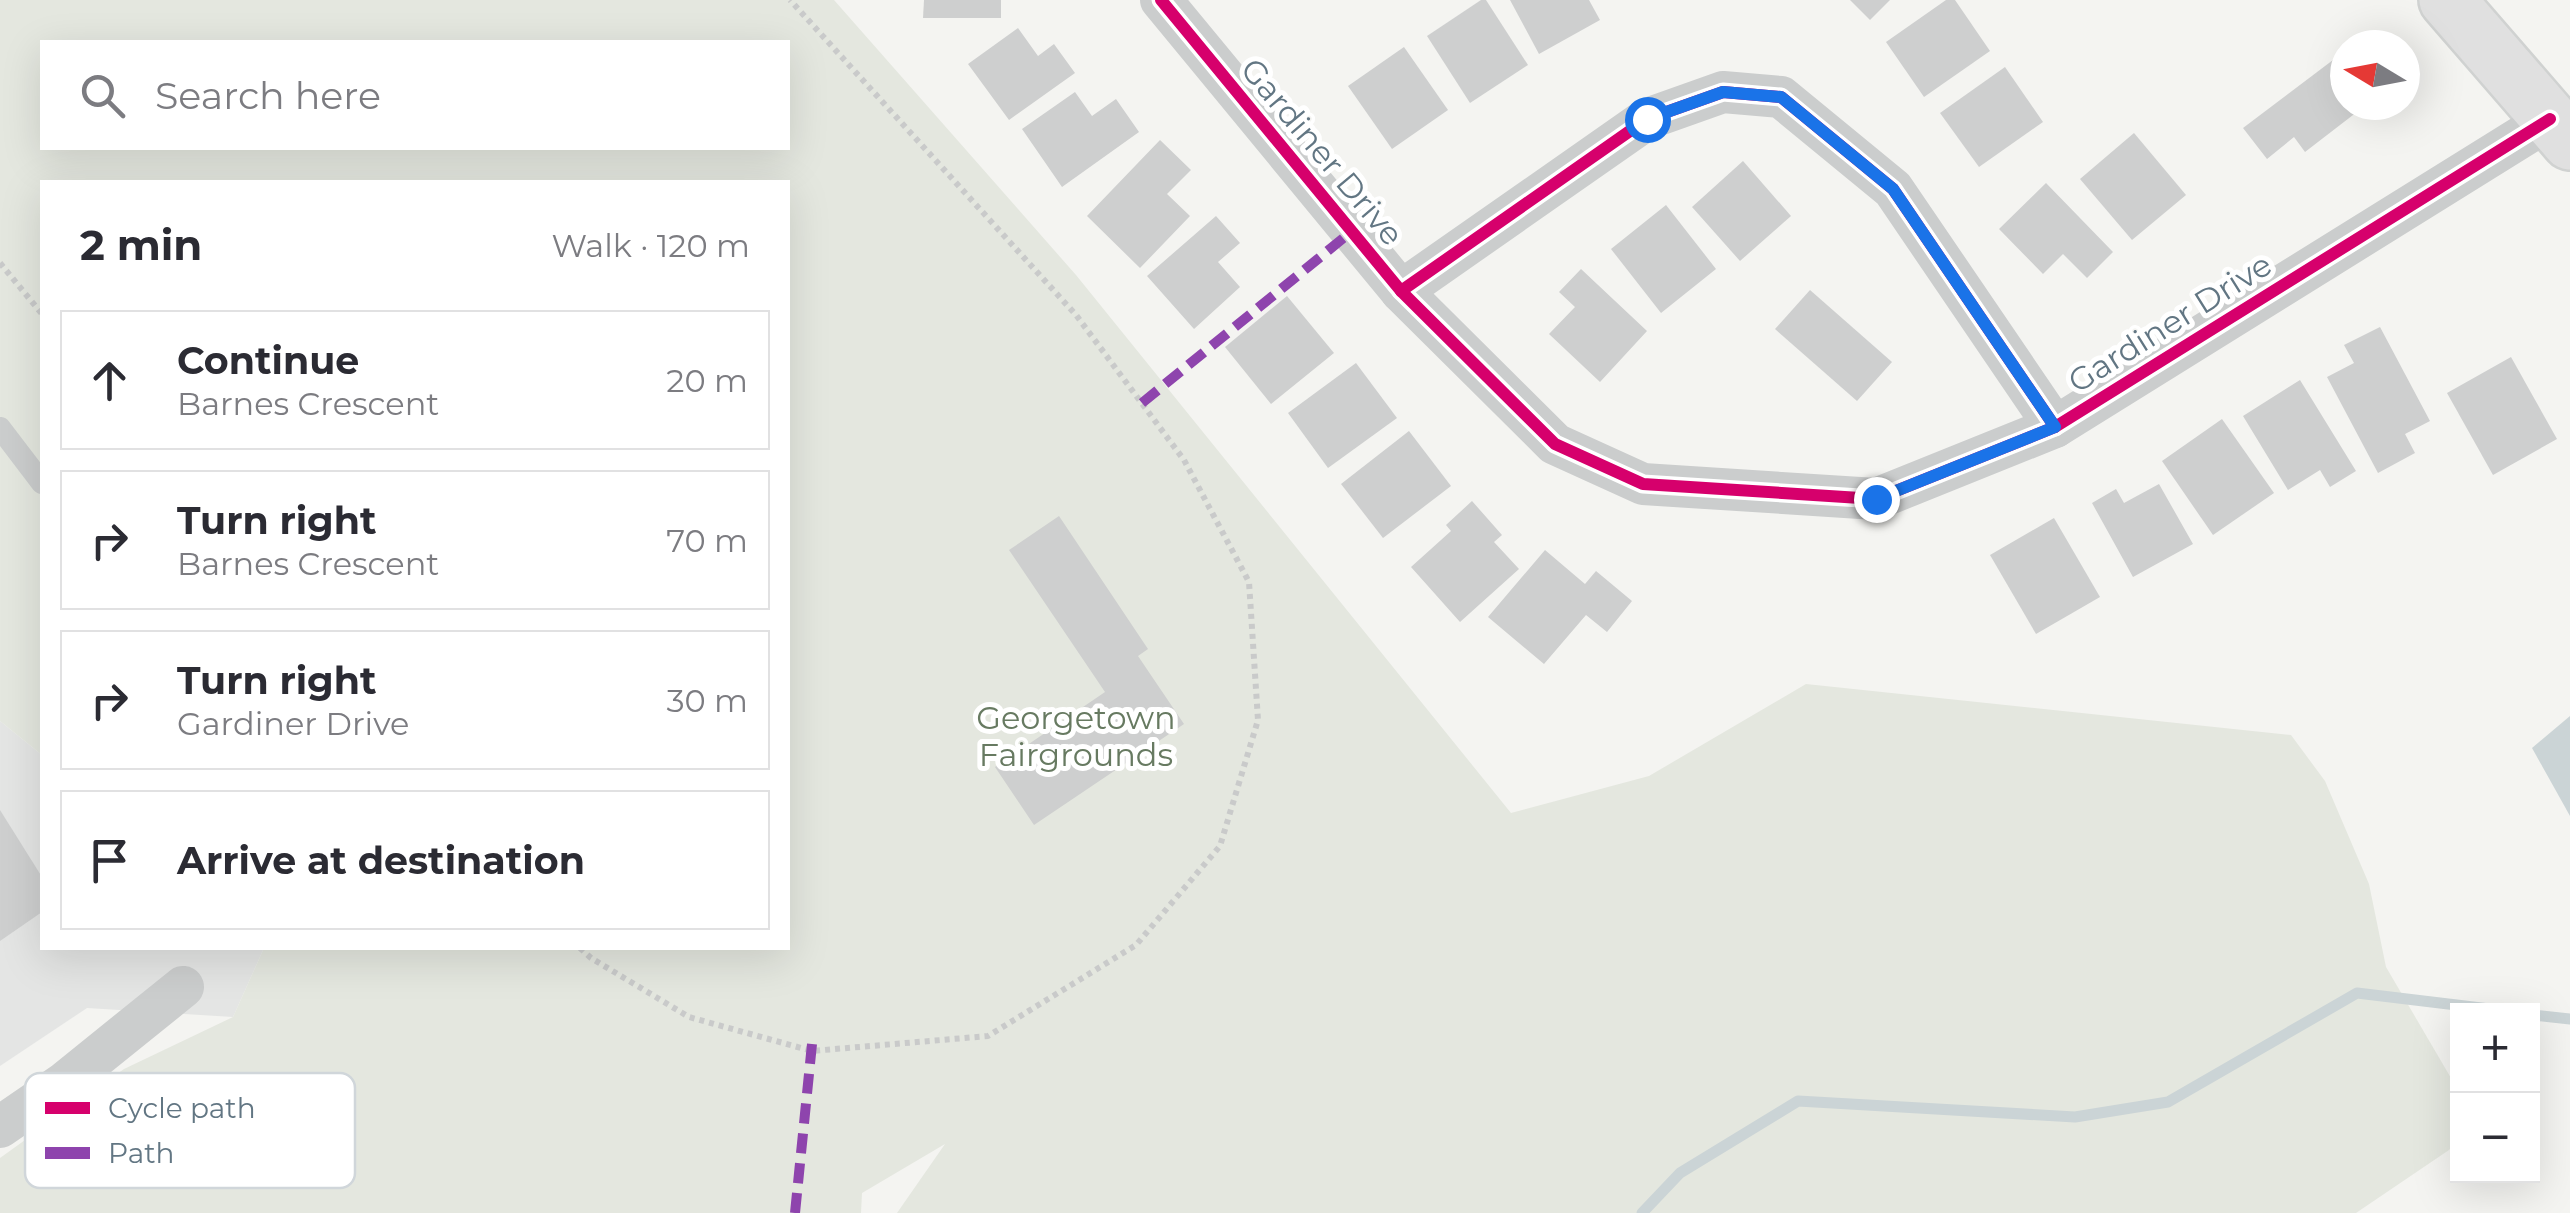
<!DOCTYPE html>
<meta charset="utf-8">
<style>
:root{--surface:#fff;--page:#f7f7f7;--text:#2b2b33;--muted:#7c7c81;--line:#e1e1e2}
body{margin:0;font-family:Montserrat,sans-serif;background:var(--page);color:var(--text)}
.controls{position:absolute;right:30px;bottom:30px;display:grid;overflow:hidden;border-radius:0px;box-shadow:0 10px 40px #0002}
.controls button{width:90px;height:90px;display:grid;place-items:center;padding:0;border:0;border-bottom:2px solid var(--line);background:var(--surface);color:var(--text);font:50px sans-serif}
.compass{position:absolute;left:2330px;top:30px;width:90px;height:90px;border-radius:50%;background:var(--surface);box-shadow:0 10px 40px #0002;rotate:280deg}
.stop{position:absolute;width:30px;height:30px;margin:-22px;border:8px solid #1a73e8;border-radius:50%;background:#fff}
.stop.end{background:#1a73e8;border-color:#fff;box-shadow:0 2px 10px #0008}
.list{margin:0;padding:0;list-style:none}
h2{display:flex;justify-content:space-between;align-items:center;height:130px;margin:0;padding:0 40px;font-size:42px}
h2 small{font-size:32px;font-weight:400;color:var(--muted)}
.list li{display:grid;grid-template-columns:65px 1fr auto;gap:30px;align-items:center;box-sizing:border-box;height:140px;margin:0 20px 20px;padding:0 20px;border:2px solid var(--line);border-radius:0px}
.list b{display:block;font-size:38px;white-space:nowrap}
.list p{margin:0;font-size:32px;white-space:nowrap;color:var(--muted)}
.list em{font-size:32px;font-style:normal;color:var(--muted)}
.icon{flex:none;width:55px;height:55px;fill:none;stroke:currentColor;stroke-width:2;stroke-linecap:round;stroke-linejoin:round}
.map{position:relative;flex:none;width:2570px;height:1213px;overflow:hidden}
.search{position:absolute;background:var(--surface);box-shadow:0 10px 40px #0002;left:40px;top:40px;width:750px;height:110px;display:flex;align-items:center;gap:25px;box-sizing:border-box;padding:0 35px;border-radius:0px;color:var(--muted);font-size:38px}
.panel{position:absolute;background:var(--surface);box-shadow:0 10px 40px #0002;left:40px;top:180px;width:750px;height:770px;border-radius:0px}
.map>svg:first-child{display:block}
</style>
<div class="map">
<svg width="2570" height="1213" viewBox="0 0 2570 1213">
<rect width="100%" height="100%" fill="#f4f4f1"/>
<!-- built -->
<path fill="#e4e5e4" d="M0 721 42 755V948H264L233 1017 87 1008 0 1066Z"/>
<!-- green -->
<path fill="#e4e7df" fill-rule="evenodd" d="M0 0H834L1076 275 1511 813 1649 776 1806 684 2291 735 2325 781 2369 884 2386 967 2458 1090 2457 1141 2449 1150 2356 1213H897L945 1144 862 1193 861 1213H0V1158L124 1069 233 1017 264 948H788V182H42V755L0 721ZM42 42H788V148H42Z"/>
<!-- water -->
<path fill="#cbd4d6" d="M2570 716V816L2532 748Z"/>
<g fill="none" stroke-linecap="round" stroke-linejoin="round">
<!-- stream -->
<g stroke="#cbd4d6" stroke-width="11">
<path d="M2532 1015 2570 1019"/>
<path d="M1642 1213 1680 1173 1798 1101 2075 1117 2168 1102 2357 993 2498 1010"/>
</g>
</g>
<!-- building -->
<g fill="#cecfcf">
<path d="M924 0H1001V18H923Z"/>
<path d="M1481 0H1486L1528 65 1470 103 1427 36Z"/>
<path d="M1510 0H1589L1600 20 1539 54Z"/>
<path d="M1850 0H1890L1870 20Z"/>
<path d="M1946 0H1955L1990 51 1924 97 1886 42Z"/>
<path d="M1018 28 1038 56 1054 44 1075 73 1009 120 968 64Z"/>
<path d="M1404 47 1448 110 1392 149 1348 86Z"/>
<path d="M2333 60 2345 76V105H2366L2305 152 2294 137 2267 159 2243 128Z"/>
<path d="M2005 67 2043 122 1979 167 1940 113Z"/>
<path d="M1075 92 1092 116 1116 99 1139 132 1062 187 1022 129Z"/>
<path d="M2134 133 2186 195 2132 240 2080 179Z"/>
<path d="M1160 140 1191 170 1167 194 1190 216 1140 268 1087 216Z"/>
<path d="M1743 161 1791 216 1740 261 1692 207Z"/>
<path d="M2046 183 2113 252 2087 278 2063 254 2043 274 1999 229Z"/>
<path d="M1666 205 1716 269 1661 313 1611 249Z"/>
<path d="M1216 216 1240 243 1218 262 1240 287 1194 329 1147 276Z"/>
<path d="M1581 269 1647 331 1600 382 1549 334 1575 307 1559 292Z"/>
<path d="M1810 290 1892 362 1857 401 1775 329Z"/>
<path d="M1287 296 1334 353 1271 404 1225 347Z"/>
<path d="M2380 327 2430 421 2405 434 2415 453 2378 473 2327 377 2354 363 2344 345Z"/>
<path d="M2511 357 2557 439 2493 475 2447 393Z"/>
<path d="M1356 363 1397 418 1328 468 1288 413Z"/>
<path d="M2300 380 2356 471 2330 487 2320 470 2288 490 2243 416Z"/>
<path d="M2222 419 2274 493 2213 535 2162 461Z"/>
<path d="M1409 431 1451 486 1383 538 1341 484Z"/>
<path d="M2159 484 2193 544 2133 577 2092 503 2116 489 2124 503Z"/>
<path d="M1472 501 1502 535 1494 542 1519 569 1460 622 1411 567 1451 531 1446 525Z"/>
<path d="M1059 516 1148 649 1138 656 1184 724 1034 825 995 767 1105 692 1009 550Z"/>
<path d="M2054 518 2100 597 2036 634 1990 555Z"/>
<path d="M1545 550 1585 584 1596 571 1632 601 1607 632 1586 615 1544 664 1488 617Z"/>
<path d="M0 810 42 877V912L0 941Z"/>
</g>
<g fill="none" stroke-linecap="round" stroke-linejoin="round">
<!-- secondary casing -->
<g stroke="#d0d2d1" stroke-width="60">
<path id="secondary" d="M2447 0 2570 142"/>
</g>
<!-- path -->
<g stroke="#c9caca" stroke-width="6" stroke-dasharray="5 5" stroke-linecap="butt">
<path d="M0 263 42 314"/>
<path d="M580 948 591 958 689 1017 812 1051 988 1036 1136 945 1220 846 1258 720 1249 582 1184 460 1076 315 790 0"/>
</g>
<!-- lane -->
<path stroke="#cbcdcd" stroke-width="22" d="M0 428 42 483"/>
<!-- street -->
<g stroke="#cbcdcd" stroke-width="42">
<path d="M1161 0 1401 291 1555 444 1643 484 1876 499 2055 427 2550 119"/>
<path d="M1401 291 1647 119 1723 92 1781 97 1893 189 2055 427"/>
<path d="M0 1127 64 1083 183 987"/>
</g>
<!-- secondary -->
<use href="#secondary" stroke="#e0e0e0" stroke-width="55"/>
<!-- quiet -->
<g stroke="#8e44ad" stroke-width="10" stroke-dasharray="20 10" stroke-linecap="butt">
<path d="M1142 403 1352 231"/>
<path d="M795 1213 812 1044"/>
</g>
<!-- cycleway casing -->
<g stroke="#fff" stroke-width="19">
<g id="cycleway">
<path d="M1161 0 1401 291 1555 444 1643 484 1876 499 2055 427 2550 119"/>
<path d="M1401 291 1647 119 1723 92 1781 97 1893 189 2055 427"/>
</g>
</g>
<!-- cycleway -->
<use href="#cycleway" stroke="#d6006c" stroke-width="12"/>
</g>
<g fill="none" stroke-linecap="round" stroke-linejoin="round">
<!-- route -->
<path stroke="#1a73e8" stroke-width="12" d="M1647 119 1723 92 1781 97 1893 189 2055 427 1876 499"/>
</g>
<g text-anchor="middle" stroke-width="10" stroke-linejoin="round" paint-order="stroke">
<!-- street labels -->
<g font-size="32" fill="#627683" stroke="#fff">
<text transform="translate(1322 152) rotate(50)" y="11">Gardiner Drive</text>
<text transform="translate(2170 323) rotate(-32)" y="11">Gardiner Drive</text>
</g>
<!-- park labels -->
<g font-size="32" fill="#677a61" stroke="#fff">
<text x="1076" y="729">Georgetown<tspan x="1076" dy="37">Fairgrounds</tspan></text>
</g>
</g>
<!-- legend -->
<rect x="25" y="1073" width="330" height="115" rx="15" fill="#fff" stroke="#d0d6da" stroke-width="2.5"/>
<rect x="45" y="1102" width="45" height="12" fill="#d6006c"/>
<rect x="45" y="1147" width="45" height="12" fill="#8e44ad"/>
<g font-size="28" fill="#627683">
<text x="108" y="1118">Cycle path</text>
<text x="108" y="1163">Path</text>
</g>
</svg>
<div class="controls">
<button>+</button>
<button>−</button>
</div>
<svg class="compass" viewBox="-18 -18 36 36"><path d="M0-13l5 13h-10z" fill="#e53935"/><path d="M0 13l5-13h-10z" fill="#7c7c81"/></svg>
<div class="stop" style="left:1647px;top:119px"></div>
<div class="stop end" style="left:1876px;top:499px"></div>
<div class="search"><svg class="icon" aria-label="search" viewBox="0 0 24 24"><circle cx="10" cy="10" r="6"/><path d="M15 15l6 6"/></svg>Search here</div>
<section class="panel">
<h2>2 min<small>Walk · 120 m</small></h2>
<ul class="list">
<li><svg class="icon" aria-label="ahead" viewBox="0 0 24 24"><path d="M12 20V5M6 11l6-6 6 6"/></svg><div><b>Continue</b><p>Barnes Crescent</p></div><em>20 m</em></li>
<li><svg class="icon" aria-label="right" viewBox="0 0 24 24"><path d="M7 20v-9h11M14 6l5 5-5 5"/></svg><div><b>Turn right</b><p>Barnes Crescent</p></div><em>70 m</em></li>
<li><svg class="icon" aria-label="right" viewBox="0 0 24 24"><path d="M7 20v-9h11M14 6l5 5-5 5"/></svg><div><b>Turn right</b><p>Gardiner Drive</p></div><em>30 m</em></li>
<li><svg class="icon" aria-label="arrive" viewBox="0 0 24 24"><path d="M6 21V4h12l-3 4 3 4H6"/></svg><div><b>Arrive at destination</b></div></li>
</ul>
</section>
</div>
